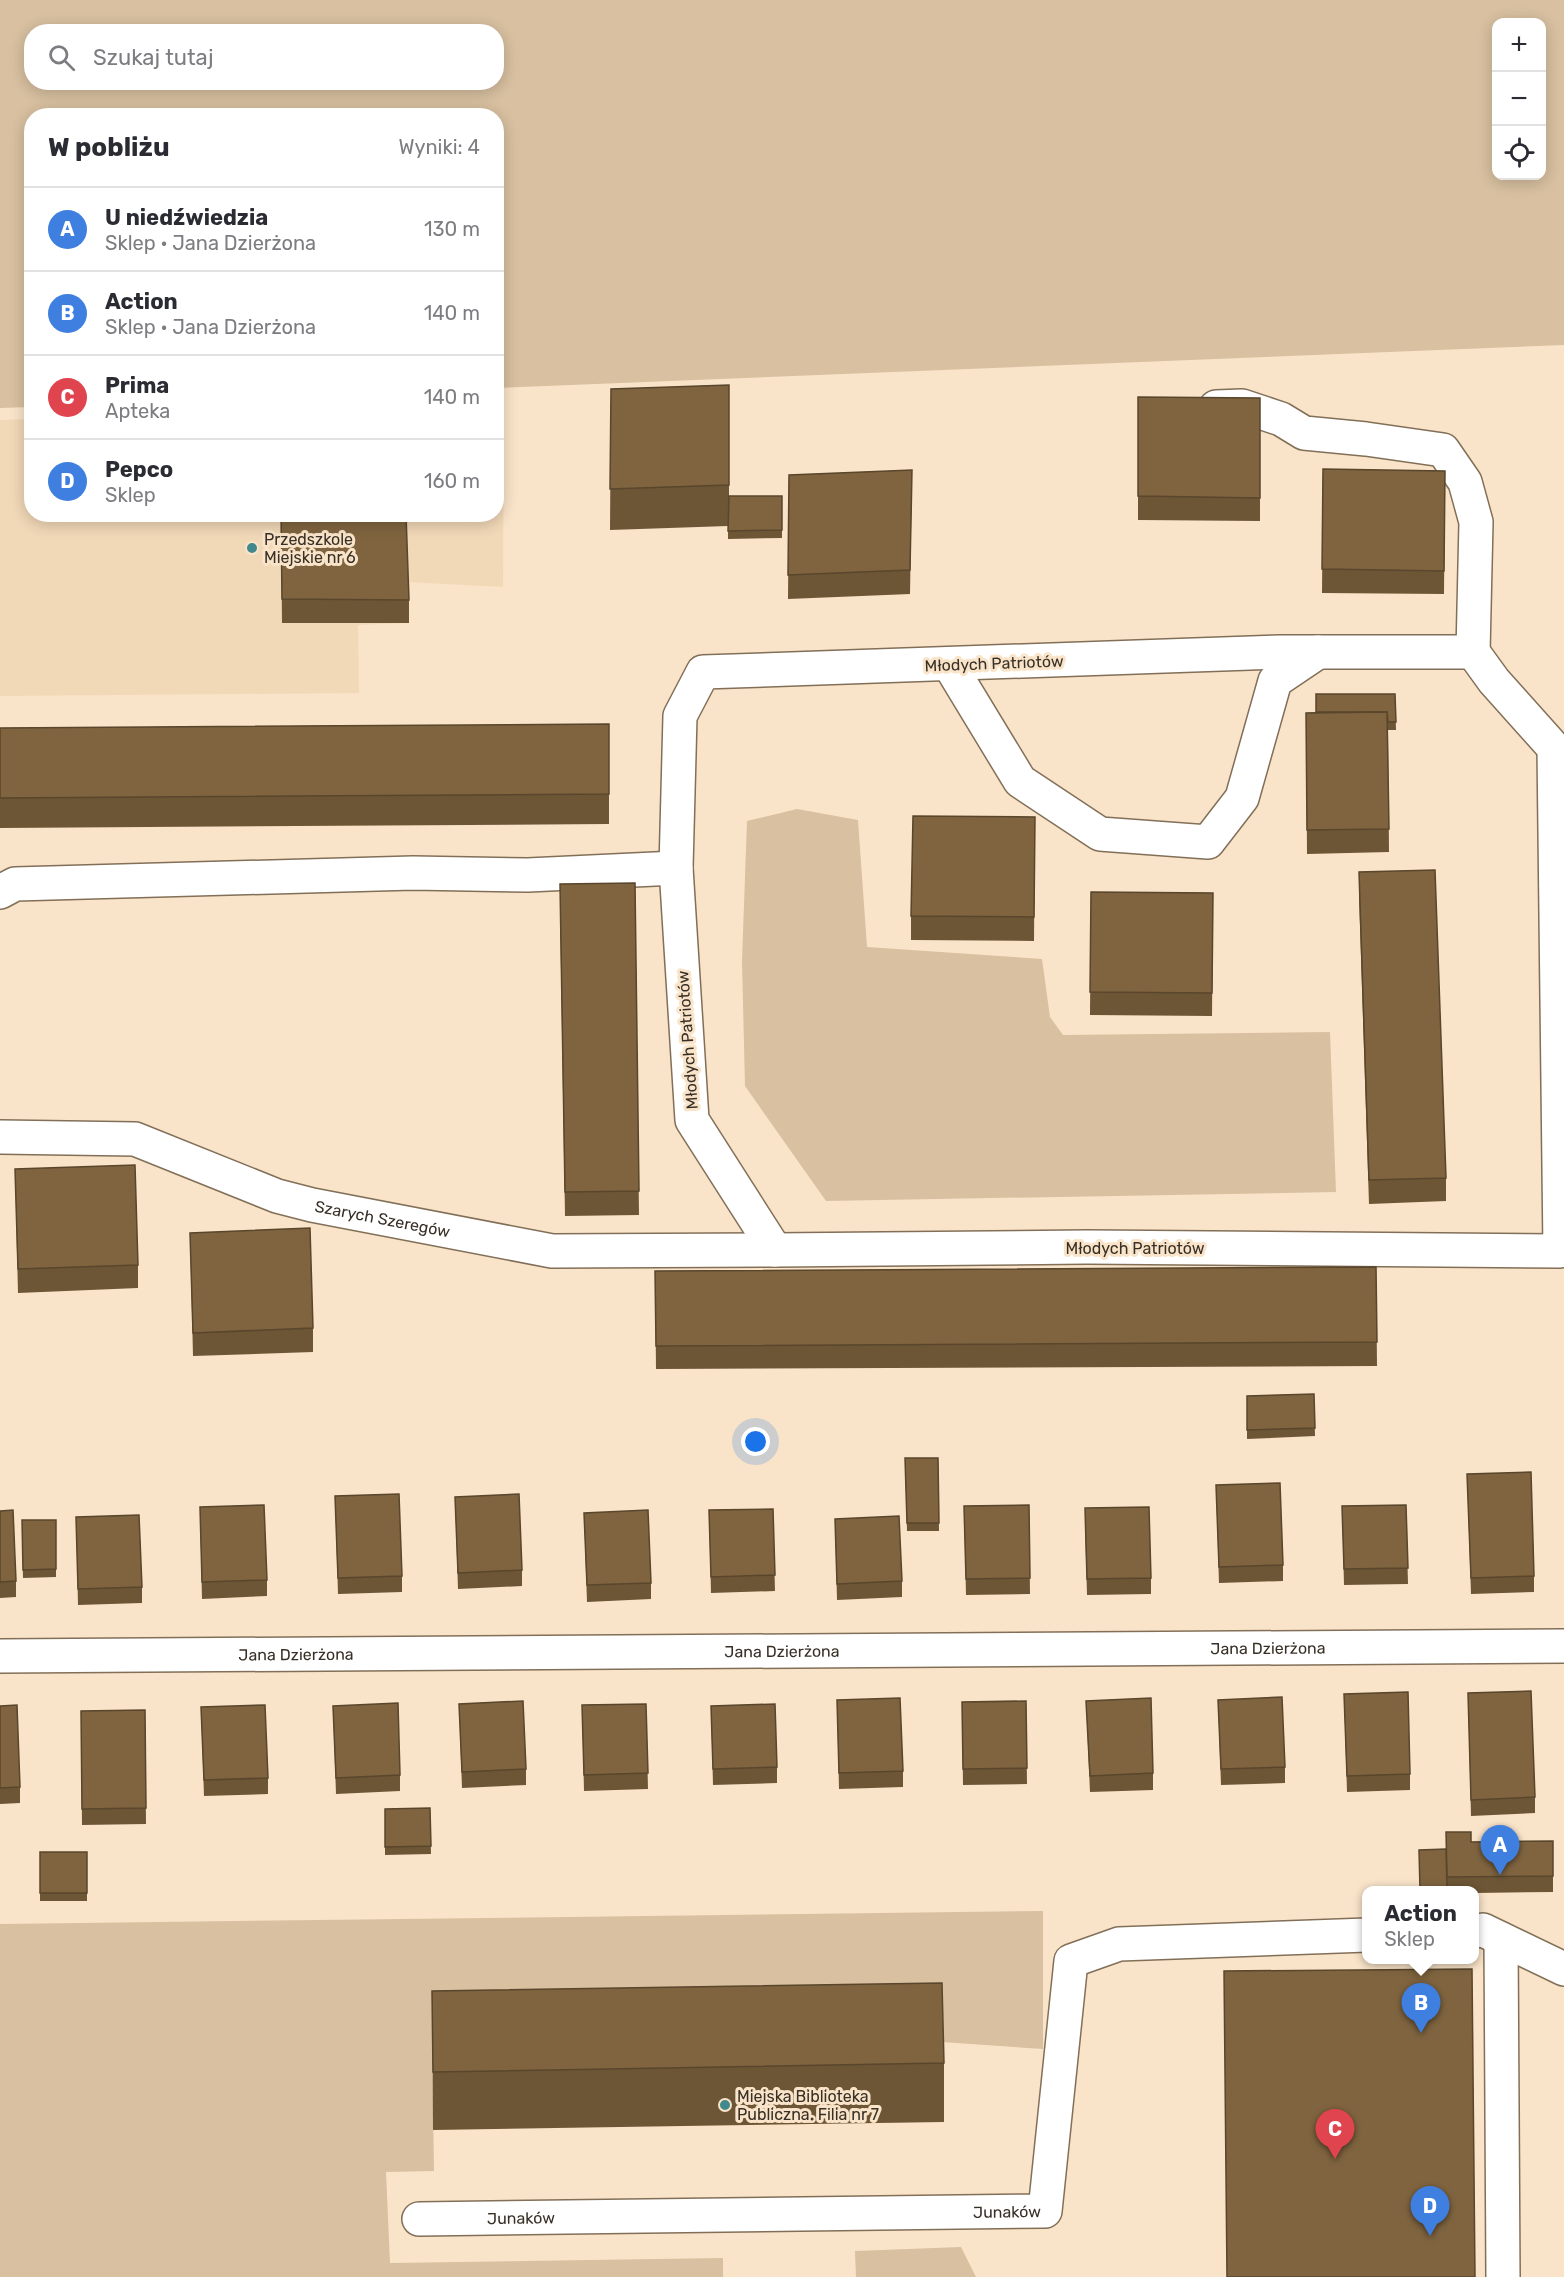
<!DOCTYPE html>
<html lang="pl">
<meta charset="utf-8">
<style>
:root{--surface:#fff;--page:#f7f7f7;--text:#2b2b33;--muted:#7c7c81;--line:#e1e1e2;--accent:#0f766e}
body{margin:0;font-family:Rubik,sans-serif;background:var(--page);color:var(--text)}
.controls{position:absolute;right:18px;top:18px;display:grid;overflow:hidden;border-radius:12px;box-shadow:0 3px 15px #0003}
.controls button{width:54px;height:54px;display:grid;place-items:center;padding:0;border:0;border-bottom:2px solid var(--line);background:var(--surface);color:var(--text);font:30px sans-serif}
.you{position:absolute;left:756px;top:1442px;width:21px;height:21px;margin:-15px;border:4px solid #fff;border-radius:50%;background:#1a73e8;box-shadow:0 0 0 9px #1a73e833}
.badge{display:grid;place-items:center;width:39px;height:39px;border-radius:50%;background:var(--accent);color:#fff;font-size:20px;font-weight:700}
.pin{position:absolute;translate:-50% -50px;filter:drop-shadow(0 2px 3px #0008)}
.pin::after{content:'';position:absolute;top:32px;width:21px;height:18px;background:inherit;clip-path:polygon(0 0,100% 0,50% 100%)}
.popup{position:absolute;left:1362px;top:1886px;width:117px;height:78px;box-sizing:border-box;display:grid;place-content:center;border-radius:12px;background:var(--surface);filter:drop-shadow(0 2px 4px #0005);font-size:20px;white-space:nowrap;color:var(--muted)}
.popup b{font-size:22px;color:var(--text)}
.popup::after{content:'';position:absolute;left:50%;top:100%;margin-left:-12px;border:12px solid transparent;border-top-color:var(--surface)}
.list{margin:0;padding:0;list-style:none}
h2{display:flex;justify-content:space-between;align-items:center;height:78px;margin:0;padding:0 24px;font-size:26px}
h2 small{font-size:20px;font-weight:400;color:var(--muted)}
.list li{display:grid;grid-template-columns:39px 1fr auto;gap:18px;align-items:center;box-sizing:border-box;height:84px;padding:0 24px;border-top:2px solid var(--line)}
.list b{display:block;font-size:22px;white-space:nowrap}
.list p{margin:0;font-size:20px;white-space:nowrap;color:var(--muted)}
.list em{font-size:20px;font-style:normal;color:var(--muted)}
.icon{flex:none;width:33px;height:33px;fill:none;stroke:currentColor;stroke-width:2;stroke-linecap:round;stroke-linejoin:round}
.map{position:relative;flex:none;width:1564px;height:2277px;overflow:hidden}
.search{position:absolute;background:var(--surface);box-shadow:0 3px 15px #0003;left:24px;top:24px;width:480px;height:66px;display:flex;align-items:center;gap:15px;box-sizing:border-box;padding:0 21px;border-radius:24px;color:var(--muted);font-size:22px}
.panel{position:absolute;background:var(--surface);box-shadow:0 3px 15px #0003;left:24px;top:108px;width:480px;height:414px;border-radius:24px}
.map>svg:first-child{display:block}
</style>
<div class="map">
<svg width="1564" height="2277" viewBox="0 0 1564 2277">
<rect width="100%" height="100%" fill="#f9e4c9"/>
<!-- built -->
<path fill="#f1d8b7" d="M497 408H504L503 587 408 582 409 623 358 625 359 693 0 696V420L31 419 32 514H496Z"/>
<!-- green -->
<g fill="#d8c0a0" fill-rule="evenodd">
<path d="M0 0H1564V345L497 388 496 116H32L31 407 0 408ZM1542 22V176H1496V22ZM32 32H496V82H32Z"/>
<path d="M797 809 858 820 867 947 1042 959 1050 1017 1063 1035 1330 1032 1336 1192 826 1201 745 1086 742 961 747 821Z"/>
<path d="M1043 1911V2049L942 2042 432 2050 434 2171 386 2172 390 2263 723 2258V2277H0V1924Z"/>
<path d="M961 2247 976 2277H856L855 2251Z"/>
</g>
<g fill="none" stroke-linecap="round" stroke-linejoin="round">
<!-- minor casing -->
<g stroke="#826f58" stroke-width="36">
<g id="minor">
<path d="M1216 407 1242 406 1281 419 1304 433 1366 439 1443 450 1465 482 1476 522 1473 652"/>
<path d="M1281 652H1473L1494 681 1554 748 1560 1251 1087 1247 775 1250 692 1120 676 868 680 716 703 672Z"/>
<path d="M949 664 1020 781 1100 834 1208 842 1242 798 1275 681 1318 652"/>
<path d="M0 892 15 884 413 873 528 875 676 868"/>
<path id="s1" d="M0 1137 135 1139 277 1196 312 1205 552 1251 775 1250"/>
<path id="s2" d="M0 1656 1564 1646"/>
<path d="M1475 1931 1483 1930 1564 1969"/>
<path d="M1501 1939 1503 2277"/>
<path id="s3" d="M419 2219 1045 2211 1071 1961 1119 1944 1367 1935"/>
</g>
</g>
<!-- minor -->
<use href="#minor" stroke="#fff" stroke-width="33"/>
</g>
<!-- wall -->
<g fill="#6d5636">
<path d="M729 385V496H782V538L728 539V526L610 530 611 389Z"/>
<path d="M1138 397 1260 398V521L1138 520Z"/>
<path d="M1323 469 1445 471 1444 594 1322 593Z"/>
<path d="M912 470 910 594 788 599 789 475Z"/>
<path d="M281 514 409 600V623H282Z"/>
<path d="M1395 694 1396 730H1388L1389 852 1307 854 1306 713 1316 712Z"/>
<path d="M609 724V824L0 828V728Z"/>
<path d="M1035 817 1034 941 911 940V916Z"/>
<path d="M1359 872 1446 1178V1201L1369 1204 1359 896Z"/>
<path d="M635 883 639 1215 565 1216 560 908Z"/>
<path d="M1091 892 1213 893 1212 1016 1090 1015Z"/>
<path d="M15 1169 138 1265V1288L18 1293Z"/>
<path d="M190 1233 313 1328V1352L193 1356Z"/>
<path d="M1376 1267 1377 1366 656 1369 655 1271Z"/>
<path d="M1314 1394 1315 1436 1247 1439V1396Z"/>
<path d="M905 1458H938L939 1531H907Z"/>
<path d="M1467 1474 1534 1576V1592L1471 1594Z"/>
<path d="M1216 1485 1283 1565V1581L1219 1583Z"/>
<path d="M335 1496 402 1576V1592L338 1594Z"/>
<path d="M455 1497 522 1570V1586L458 1589Z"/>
<path d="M1029 1505 1030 1594 966 1595 964 1506Z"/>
<path d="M1406 1505 1408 1584 1344 1585 1342 1506Z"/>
<path d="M200 1507 267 1580V1596L202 1599Z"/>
<path d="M773 1509 775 1591 711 1593 709 1510Z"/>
<path d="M0 1511 16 1581V1597L0 1598Z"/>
<path d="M584 1513 651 1583V1599L587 1602Z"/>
<path d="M76 1517 142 1587V1603L78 1605Z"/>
<path d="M835 1519 902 1581V1597L837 1600Z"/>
<path d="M22 1520H56V1577L23 1578Z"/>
<path d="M1085 1524 1151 1578V1594L1087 1595Z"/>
<path d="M1468 1693 1535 1797V1813L1471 1816Z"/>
<path d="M1344 1694 1410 1774V1790L1347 1792Z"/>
<path d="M837 1700 903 1771V1787L839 1789Z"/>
<path d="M1218 1700 1285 1767V1783L1221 1785Z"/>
<path d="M1026 1701 1027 1784 963 1785 962 1702Z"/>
<path d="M1086 1701 1153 1773V1790L1090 1792Z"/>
<path d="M459 1704 526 1769V1785L462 1788Z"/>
<path d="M646 1704 648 1789 584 1791 582 1705Z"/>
<path d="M0 1706 20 1787V1803L0 1804Z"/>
<path d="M333 1706 400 1775V1791L336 1794Z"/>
<path d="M711 1706 777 1767V1783L713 1785Z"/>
<path d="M201 1707 268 1778V1794L204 1796Z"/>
<path d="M145 1710 146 1824 82 1825 81 1711Z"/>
<path d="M430 1808 431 1854 385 1855V1809Z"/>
<path d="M1446 1832 1471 1842 1553 1841V1892L1475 1893V1890H1447Z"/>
<rect x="40" y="1852" width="47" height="49"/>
<path d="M432 1991 944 2063V2122L433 2130Z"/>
</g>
<!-- building -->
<g fill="#7f643f" stroke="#59462c" stroke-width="1.5">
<path d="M729 385V485L610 489 611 389Z"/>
<path d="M1138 397 1260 398V498L1138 496Z"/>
<path d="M1323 469 1445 471 1444 571 1322 569Z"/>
<path d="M912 470 910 570 788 575 789 475Z"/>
<path d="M729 496H782V530L728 531Z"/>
<path d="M281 514H406L409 600 282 599Z"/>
<path d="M1316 694H1395L1396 722H1388L1387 712H1316Z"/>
<path d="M1387 712 1389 829 1307 830 1306 713Z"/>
<path d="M609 724V794L0 798V728Z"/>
<path d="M913 816 1035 817 1034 917 911 916Z"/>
<path d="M1435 870 1446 1178 1369 1180 1359 872Z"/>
<path d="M635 883 639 1191 565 1192 560 884Z"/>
<path d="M1091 892 1213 893 1212 993 1090 992Z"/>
<path d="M135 1165 138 1265 18 1269 15 1169Z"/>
<path d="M310 1228 313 1328 193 1333 190 1233Z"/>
<path d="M1376 1267 1377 1342 656 1346 655 1271Z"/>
<path d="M1314 1394 1315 1428 1247 1430V1396Z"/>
<path d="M905 1458H938L939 1523H907Z"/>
<path d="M1531 1472 1534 1576 1471 1578 1467 1474Z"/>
<path d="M1280 1483 1283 1565 1219 1567 1216 1485Z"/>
<path d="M399 1494 402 1576 338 1578 335 1496Z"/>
<path d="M519 1494 522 1570 458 1573 455 1497Z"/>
<path d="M264 1505 267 1580 202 1582 200 1507Z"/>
<path d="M1029 1505 1030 1578 966 1579 964 1506Z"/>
<path d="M1406 1505 1408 1568 1344 1569 1342 1506Z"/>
<path d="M1149 1507 1151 1578 1087 1579 1085 1508Z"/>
<path d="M773 1509 775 1575 711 1577 709 1510Z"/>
<path d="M13 1510 16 1581 0 1582V1511Z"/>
<path d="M648 1510 651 1583 587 1585 584 1513Z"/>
<path d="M139 1515 142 1587 78 1589 76 1517Z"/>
<path d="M899 1516 902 1581 837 1584 835 1519Z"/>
<path d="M22 1520H56V1569L23 1570Z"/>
<path d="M1531 1691 1535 1797 1471 1800 1468 1693Z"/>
<path d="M1408 1692 1410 1774 1347 1776 1344 1694Z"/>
<path d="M1282 1697 1285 1767 1221 1769 1218 1700Z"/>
<path d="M900 1698 903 1771 839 1773 837 1700Z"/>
<path d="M1151 1698 1153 1773 1090 1776 1086 1701Z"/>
<path d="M523 1701 526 1769 462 1772 459 1704Z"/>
<path d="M1026 1701 1027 1768 963 1769 962 1702Z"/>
<path d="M398 1703 400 1775 336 1778 333 1706Z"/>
<path d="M646 1704 648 1773 584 1775 582 1705Z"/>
<path d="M775 1704 777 1767 713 1769 711 1706Z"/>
<path d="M17 1705 20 1787 0 1788V1706Z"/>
<path d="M265 1705 268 1778 204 1780 201 1707Z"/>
<path d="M145 1710 146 1808 82 1809 81 1711Z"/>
<path d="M430 1808 431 1846 385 1847V1809Z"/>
<path d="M1446 1832H1471V1842L1553 1841V1876L1447 1877Z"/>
<path d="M1446 1849 1447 1890H1420L1419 1850Z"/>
<rect x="40" y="1852" width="47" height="41"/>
<path d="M1472 1969 1475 2277H1227L1224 1971Z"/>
<path d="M942 1983 944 2063 433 2072 432 1991Z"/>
</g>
<!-- markers -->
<g fill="#41898c" stroke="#f9e4c9" stroke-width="2">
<circle cx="252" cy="548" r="6"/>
<circle cx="725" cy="2105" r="6"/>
</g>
<g text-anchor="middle" stroke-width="6" stroke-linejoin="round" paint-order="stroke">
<!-- poi labels -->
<g font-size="16" fill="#383026" stroke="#f9e4c9" text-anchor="start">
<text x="264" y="545">Przedszkole<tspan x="264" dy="18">Miejskie nr 6</tspan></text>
<text x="737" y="2102">Miejska Biblioteka<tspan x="737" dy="18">Publiczna. Filia nr 7</tspan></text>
</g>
<!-- street labels -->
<g font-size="16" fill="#383026" stroke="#f9e4c9">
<text transform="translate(994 663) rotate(-2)" y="6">Młodych Patriotów</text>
<text transform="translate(687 1040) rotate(-94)" y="6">Młodych Patriotów</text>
<text dy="6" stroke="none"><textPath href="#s1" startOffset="396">Szarych Szeregów</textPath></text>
<text x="1135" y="1254">Młodych Patriotów</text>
<text dy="6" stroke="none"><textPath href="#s2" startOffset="1268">Jana Dzierżona</textPath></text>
<text dy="6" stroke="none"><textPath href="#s2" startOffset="782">Jana Dzierżona</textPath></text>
<text dy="6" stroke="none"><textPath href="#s2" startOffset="296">Jana Dzierżona</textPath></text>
<text dy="6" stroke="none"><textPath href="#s3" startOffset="588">Junaków</textPath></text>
<text dy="6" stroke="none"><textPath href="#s3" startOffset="102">Junaków</textPath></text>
</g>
</g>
</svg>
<div class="controls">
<button>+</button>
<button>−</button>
<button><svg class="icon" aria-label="locate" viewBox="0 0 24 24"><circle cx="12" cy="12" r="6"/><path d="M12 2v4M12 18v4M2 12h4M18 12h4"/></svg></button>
</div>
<div class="you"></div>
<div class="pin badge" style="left:1500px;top:1875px;background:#3f7fe0">A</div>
<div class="pin badge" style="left:1421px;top:2033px;background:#3f7fe0">B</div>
<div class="popup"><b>Action</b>Sklep</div>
<div class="pin badge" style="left:1335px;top:2159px;background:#e0444e">C</div>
<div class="pin badge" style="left:1430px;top:2236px;background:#3f7fe0">D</div>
<div class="search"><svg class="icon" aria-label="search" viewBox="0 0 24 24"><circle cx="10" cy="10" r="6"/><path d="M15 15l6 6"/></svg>Szukaj tutaj</div>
<section class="panel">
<h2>W pobliżu<small>Wyniki: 4</small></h2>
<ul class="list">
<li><span class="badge" style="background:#3f7fe0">A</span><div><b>U niedźwiedzia</b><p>Sklep · Jana Dzierżona</p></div><em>130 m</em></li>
<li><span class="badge" style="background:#3f7fe0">B</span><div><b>Action</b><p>Sklep · Jana Dzierżona</p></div><em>140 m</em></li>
<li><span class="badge" style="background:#e0444e">C</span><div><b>Prima</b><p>Apteka</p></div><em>140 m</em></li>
<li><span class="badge" style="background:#3f7fe0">D</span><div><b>Pepco</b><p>Sklep</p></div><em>160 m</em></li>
</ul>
</section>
</div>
